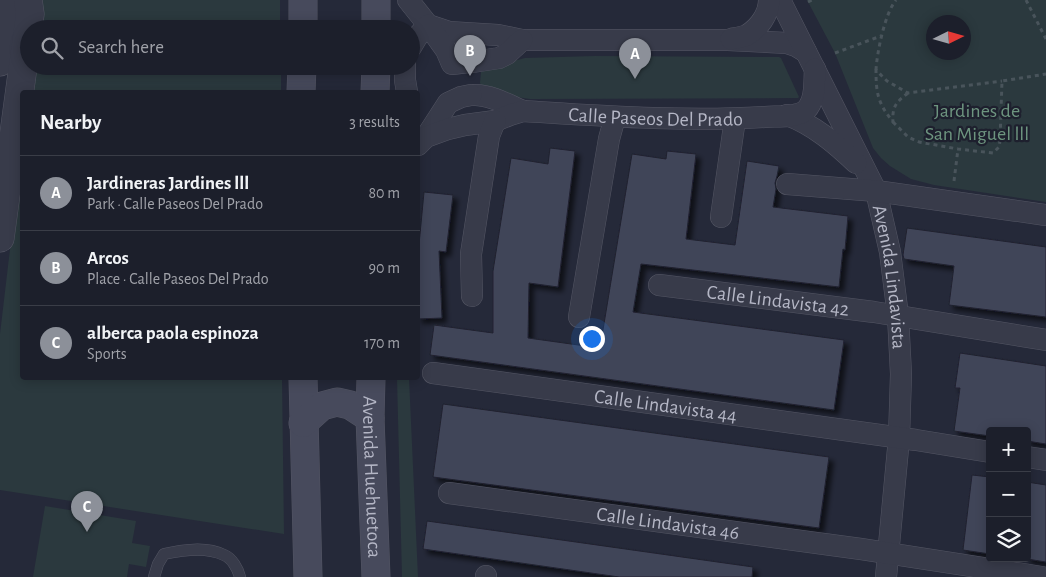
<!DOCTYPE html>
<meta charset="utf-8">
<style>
:root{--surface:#1c1f2b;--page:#252733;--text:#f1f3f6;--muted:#a0a2a9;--line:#3a3d47;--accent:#8c9099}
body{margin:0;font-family:"Alegreya Sans",sans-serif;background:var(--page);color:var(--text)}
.controls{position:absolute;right:15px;bottom:15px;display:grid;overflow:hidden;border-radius:5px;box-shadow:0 2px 12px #0003}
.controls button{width:45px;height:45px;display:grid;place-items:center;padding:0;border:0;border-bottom:1px solid var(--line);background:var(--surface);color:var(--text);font:25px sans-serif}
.compass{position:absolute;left:926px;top:15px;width:45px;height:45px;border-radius:50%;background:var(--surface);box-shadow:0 2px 12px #0003;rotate:85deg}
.you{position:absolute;left:591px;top:338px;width:18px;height:18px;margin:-12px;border:4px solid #fff;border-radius:50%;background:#1a73e8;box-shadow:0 0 0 8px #1a73e833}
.badge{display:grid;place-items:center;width:32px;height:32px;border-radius:50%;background:var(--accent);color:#fff;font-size:16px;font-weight:700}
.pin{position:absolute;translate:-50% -41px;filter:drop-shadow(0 1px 2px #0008)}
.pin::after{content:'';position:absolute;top:26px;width:18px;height:15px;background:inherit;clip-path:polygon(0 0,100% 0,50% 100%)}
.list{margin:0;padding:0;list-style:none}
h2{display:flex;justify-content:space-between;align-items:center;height:65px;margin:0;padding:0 20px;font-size:21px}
h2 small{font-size:16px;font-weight:400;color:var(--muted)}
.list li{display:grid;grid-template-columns:32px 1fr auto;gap:15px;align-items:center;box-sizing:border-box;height:75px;padding:0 20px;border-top:1px solid var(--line)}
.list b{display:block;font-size:19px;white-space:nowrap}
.list p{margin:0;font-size:16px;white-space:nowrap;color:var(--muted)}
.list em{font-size:16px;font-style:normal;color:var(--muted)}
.icon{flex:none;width:28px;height:28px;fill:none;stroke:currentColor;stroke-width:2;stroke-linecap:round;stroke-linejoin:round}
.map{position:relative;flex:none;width:1046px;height:577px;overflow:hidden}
.search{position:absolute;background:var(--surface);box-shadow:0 2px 12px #0003;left:20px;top:20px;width:400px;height:55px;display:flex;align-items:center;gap:12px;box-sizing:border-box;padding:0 18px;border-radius:28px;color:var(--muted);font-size:19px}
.panel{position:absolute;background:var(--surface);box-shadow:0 2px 12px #0003;left:20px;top:90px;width:400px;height:290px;border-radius:5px}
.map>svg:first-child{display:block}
</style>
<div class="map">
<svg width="1046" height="577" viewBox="0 0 1046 577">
<defs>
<filter id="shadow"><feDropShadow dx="4.5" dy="4.5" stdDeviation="2.5" flood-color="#0009"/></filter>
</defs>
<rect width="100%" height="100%" fill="#252939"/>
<!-- green -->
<g fill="#2b393e" fill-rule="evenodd">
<path d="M34 0H280V29H31Z"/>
<path d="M807 0H1046V202L934 185 911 179 890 166 881 158 873 148 835 53ZM934 22H964V52H934Z"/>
<path d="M595 56 779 57 781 58 799 97 798 98 530 99 510 96 482 86 480 83 481 72 502 64 525 58Z"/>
<path d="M29 66H281V92H25Z"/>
<path d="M22 122V378H282L284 534 0 490V334L15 207Z"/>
<path d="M397 378H409L418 577H402Z"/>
<path d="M45 506 136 521 132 543 150 546 146 567 129 564 127 577H33Z"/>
</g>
<!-- building -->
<g fill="#414559" stroke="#202230" filter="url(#shadow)">
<path d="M550 148 575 151 558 287 529 283 528 338 600 348 632 154 666 159 667 151 696 154 686 239 735 245 747 161 779 166 777 176 775 183 776 189 773 207 848 216 845 250 843 249 839 287 641 264 633 312 844 340 834 410 430 355 434 325 493 333V271L511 158 548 164Z"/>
<path d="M424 192 453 195 446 252 439 251 442 318 418 319V255Z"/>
<path d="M907 228 1046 247V317L949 305 954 266 904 259 903 255Z"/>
<path d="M960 353 1046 366V444L1027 441V431H990V436L954 431 960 388H955Z"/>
<path d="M443 404 829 457 819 528 433 477Z"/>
<path d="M972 475 990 477V554L963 550Z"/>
<path d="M1027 482 1046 485V562L1027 559Z"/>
<path d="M427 521 753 567 752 577H619L423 549Z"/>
</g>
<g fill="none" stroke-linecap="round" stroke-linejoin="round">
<!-- service casing -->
<g stroke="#545664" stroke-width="12">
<path id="service" d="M154 577 158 564 164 554C182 550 206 546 224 555 232 558 238 569 240 577"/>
</g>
<!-- minor casing -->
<g stroke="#545664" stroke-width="22">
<g id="minor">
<path d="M408 0 428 25 449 32 498 35 522 40H728L787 43 796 46 806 52"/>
<path id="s1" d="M780 0 876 191 890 252 898 316 901 374 899 438 886 577"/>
<path d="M731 39C736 38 743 37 747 35 759 28 769 14 769 0"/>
<path d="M411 47 417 37 428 25 446 50 452 64 469 62"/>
<path d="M473 62 499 58 507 54 522 40"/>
<path d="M405 66V80L407 92"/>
<path d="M475 95C491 95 509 105 523 111"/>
<path d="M787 115C814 125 836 144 856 163"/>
<path d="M426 137 448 103 461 97 471 95"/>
<path id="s2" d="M418 145 426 137 448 129 465 125 495 121 510 115 523 111C603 116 685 122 765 117 777 116 796 118 806 110 816 100 814 82 815 69"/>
<path d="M787 184 876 191 1046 215"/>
<path d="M721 217 735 119"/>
<path id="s3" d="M659 285 874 312 1046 340"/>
<path d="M472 296 471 254 489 136 495 121"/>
<path d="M579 317 609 139 615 117"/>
<path id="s4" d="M433 373 916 440 990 452"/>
<path d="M1027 457 1046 460"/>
<path id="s5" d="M449 493 861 549 1042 577"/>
<path d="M486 576V577"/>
</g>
</g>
<!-- tertiary casing -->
<g stroke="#545664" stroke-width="29">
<g id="tertiary">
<path d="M0 62 10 0"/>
<path d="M0 238 30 14 28 0"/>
</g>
</g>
<!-- secondary casing -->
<g stroke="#545664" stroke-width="29">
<g id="secondary">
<path d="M303 29V0"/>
<path d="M376 29V0"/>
<path d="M301 92 302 66"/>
<path d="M375 92 376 66"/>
<path d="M303 378 308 577"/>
<path id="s6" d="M371 378 370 418 376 577"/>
<path d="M303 423 322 406 337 402 350 405 370 418"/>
</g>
</g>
<!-- path -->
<g stroke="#49545b" stroke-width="3" stroke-dasharray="4 4" stroke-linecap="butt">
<path d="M1026 0 1046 39"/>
<path d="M808 2 812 0"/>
<path d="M835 53 881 36"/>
<path d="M876 70C877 52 885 13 896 0"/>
<path d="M908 93C896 102 892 107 893 122 878 103 876 94 876 70L887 81 908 93 1002 81"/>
<path d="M893 122 908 137 919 142 958 149 993 153 999 147 1000 141 1002 81 1046 74"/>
<path d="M954 181 958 149"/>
</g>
<!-- service -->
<use href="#service" stroke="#383b4a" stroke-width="11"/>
<!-- minor -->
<use href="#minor" stroke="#383b4a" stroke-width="21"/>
<!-- tertiary -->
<use href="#tertiary" stroke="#383b4a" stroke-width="28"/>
<!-- secondary -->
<use href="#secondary" stroke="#474a5c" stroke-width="28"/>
</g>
<g text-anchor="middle" stroke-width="4.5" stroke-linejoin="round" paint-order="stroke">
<!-- park labels -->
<g font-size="20" fill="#6d947f" stroke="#1e202e">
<text x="977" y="117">Jardines de<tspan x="977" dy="23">San Miguel lll</tspan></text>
</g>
<!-- street labels -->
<g font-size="20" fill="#b4b6c5" stroke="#1e202e">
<text dy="7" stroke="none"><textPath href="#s2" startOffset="245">Calle Paseos Del Prado</textPath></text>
<text dy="7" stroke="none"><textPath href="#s1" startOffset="301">Avenida Lindavista</textPath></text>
<text dy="7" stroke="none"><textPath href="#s3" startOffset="120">Calle Lindavista 42</textPath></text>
<text dy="7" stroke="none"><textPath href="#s4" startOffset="235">Calle Lindavista 44</textPath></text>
<text dy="7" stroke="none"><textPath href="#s6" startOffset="99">Avenida Huehuetoca</textPath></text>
<text dy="7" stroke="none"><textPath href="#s5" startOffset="221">Calle Lindavista 46</textPath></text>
</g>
</g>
</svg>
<div class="controls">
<button>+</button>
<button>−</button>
<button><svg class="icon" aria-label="layers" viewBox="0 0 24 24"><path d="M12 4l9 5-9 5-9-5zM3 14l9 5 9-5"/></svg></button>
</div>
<svg class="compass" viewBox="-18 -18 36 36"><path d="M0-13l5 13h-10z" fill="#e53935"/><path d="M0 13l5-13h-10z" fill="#a0a2a9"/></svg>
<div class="you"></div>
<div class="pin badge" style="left:635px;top:79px">A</div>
<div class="pin badge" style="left:470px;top:76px">B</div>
<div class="pin badge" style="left:87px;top:532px">C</div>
<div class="search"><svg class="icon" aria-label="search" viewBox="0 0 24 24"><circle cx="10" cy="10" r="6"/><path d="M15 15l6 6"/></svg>Search here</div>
<section class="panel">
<h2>Nearby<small>3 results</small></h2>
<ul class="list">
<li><span class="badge">A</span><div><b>Jardineras Jardines lll</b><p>Park · Calle Paseos Del Prado</p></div><em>80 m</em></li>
<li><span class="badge">B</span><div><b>Arcos</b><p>Place · Calle Paseos Del Prado</p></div><em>90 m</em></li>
<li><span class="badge">C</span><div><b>alberca paola espinoza</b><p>Sports</p></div><em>170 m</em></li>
</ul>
</section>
</div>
